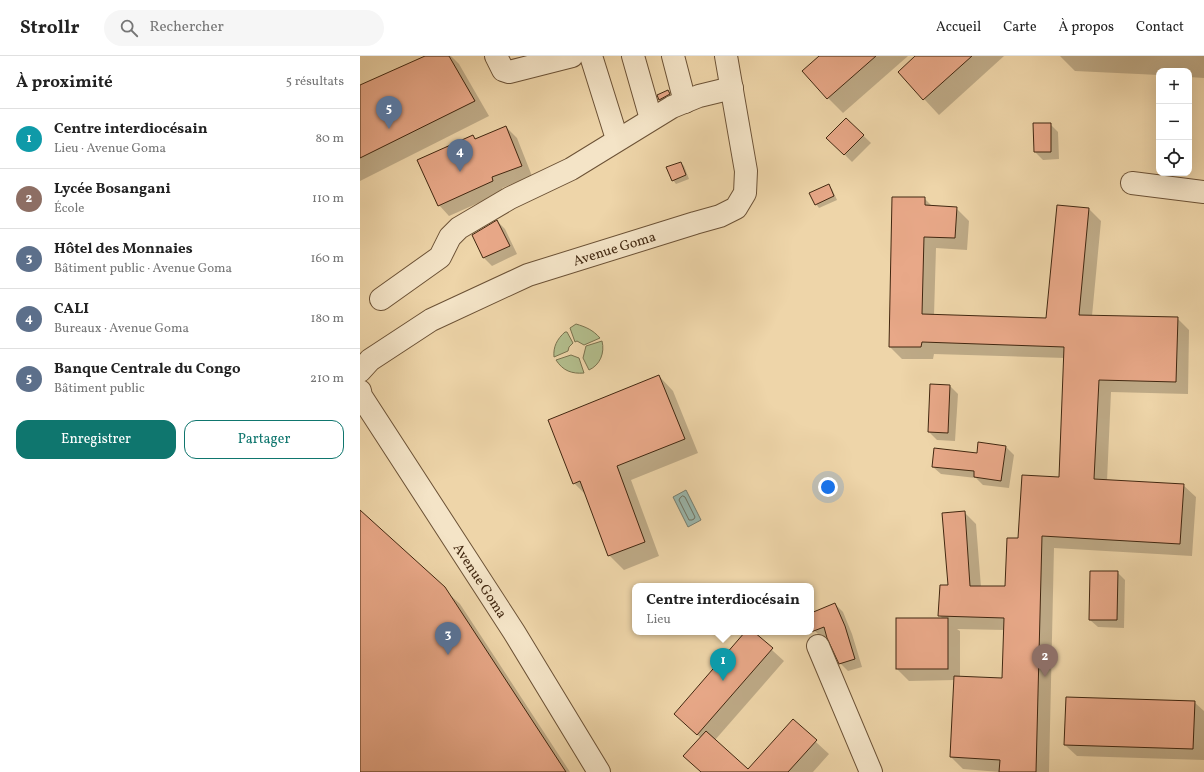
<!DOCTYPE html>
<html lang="fr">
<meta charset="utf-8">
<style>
:root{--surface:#fff;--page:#f6f6f6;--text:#222;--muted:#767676;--line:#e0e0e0;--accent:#0f766e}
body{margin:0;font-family:Vollkorn,serif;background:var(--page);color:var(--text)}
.controls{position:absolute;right:12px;top:12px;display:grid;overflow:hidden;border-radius:8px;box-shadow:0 4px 16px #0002}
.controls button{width:36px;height:36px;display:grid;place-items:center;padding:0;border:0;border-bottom:1px solid var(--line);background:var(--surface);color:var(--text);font:20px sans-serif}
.you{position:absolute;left:468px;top:431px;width:14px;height:14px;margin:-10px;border:3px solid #fff;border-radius:50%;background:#1a73e8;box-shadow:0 0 0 6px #1a73e833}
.badge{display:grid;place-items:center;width:26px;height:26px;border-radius:50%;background:var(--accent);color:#fff;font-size:13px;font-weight:700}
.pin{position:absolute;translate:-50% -33px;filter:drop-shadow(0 1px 2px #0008)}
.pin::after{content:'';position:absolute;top:21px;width:14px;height:12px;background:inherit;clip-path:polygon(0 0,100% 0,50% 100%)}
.popup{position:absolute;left:272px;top:527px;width:182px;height:52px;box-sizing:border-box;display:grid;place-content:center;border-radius:8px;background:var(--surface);filter:drop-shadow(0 1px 3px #0005);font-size:13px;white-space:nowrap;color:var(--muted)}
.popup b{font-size:15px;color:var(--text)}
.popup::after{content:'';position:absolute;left:50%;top:100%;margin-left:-8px;border:8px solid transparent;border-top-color:var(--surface)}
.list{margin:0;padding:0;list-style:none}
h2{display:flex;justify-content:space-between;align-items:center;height:52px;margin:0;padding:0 16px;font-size:17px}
h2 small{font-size:13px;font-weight:400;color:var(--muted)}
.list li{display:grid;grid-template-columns:26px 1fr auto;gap:12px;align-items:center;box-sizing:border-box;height:60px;padding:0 16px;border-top:1px solid var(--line)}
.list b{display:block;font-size:15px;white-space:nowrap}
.list p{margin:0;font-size:13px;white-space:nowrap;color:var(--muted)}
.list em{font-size:13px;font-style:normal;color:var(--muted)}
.actions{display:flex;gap:8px;padding:12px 16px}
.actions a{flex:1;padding:9px 0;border:1px solid var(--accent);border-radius:12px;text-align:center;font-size:14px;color:var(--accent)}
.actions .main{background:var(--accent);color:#fff}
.icon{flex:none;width:22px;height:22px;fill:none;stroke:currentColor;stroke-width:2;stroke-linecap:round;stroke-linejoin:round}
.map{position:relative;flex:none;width:844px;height:716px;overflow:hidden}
header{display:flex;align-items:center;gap:24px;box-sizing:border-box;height:56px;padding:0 20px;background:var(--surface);border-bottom:1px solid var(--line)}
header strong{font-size:19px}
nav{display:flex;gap:22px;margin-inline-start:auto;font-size:14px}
.search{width:280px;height:36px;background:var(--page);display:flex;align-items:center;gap:10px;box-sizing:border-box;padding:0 14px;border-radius:22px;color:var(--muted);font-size:15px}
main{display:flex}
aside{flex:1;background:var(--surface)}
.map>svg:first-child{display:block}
</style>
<header>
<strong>Strollr</strong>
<div class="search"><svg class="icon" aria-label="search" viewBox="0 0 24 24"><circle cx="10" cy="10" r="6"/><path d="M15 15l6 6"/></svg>Rechercher</div>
<nav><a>Accueil</a><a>Carte</a><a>À propos</a><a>Contact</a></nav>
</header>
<main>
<aside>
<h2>À proximité<small>5 résultats</small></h2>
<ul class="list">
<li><span class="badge" style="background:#0f9aa8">1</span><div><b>Centre interdiocésain</b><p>Lieu · Avenue Goma</p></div><em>80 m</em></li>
<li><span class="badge" style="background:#8d6e63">2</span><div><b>Lycée Bosangani</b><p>École</p></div><em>110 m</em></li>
<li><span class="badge" style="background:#5c6f8a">3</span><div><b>Hôtel des Monnaies</b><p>Bâtiment public · Avenue Goma</p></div><em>160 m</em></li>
<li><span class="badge" style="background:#5c6f8a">4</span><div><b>CALI</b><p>Bureaux · Avenue Goma</p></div><em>180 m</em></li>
<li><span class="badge" style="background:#5c6f8a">5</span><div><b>Banque Centrale du Congo</b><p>Bâtiment public</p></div><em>210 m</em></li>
</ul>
<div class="actions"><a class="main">Enregistrer</a><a>Partager</a></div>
</aside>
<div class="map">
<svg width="844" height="716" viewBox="0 0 844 716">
<rect width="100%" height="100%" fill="#eed5a9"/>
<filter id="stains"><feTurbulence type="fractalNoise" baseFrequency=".005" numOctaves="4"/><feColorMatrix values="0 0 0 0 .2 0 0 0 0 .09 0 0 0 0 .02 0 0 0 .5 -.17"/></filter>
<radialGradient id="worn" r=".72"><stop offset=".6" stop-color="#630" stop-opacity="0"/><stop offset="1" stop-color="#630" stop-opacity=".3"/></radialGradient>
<!-- green -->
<g fill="#b3be8d" stroke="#7a724e">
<path d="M216 268C226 271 233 274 240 282L224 289 217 285 215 286 210 272Z"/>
<path d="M205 276H207L213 287 209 291 208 295 194 301C193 291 197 283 205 276Z"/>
<path d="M242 285C245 297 240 309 229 314L223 302 226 290Z"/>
<path d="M211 299 219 302 224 317C212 318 203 315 196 304Z"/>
</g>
<!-- water -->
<path fill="#9ab8ae" stroke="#767e6f" d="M326 434 341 464 328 471 313 441Z"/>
<!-- shadow -->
<g fill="#0003" fill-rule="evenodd">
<path d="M67 0H91L99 8 129 60 0 125V31Z"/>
<path d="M461 0H548L483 57 468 42Z"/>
<path d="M557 0H644L579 59 539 16Z"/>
<path d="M700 0H844V22L829 21V15H799V19L715 15Z"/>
<path d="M308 36 313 42 303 48 300 44 298 40Z"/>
<path d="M486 63 511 87 492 106 468 82Z"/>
<path d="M674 68H690L698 76 699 103 683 104 675 96Z"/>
<path d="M146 71 157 82 172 120 142 132 143 136 89 160 79 149 113 80 116 83Z"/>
<path d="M321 107 324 110 329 123 316 128 313 124Z"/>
<path d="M468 129 472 133 477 144 459 152 456 148Z"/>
<path d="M564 142 573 151 596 152 609 165 607 194 576 192 574 260 687 263 729 153 741 165 732 260 817 262 829 274 828 338 751 336 747 425 823 429 836 441 832 500 694 492 689 716H640L603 713 591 701 595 624 549 625 537 613 583 563 580 560 589 530 604 456 616 468 621 531H646L659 483 700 422 705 302 574 298 573 303H542L530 291ZM597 573 645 574 643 623 600 621V575Z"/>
<path d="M137 165 145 173 157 198 132 210 124 202 113 179Z"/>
<path d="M299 320 313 335 338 397 271 424 299 500 264 514 249 499 227 440 214 427Z"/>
<path d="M571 329 590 330 598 338 595 385 577 384 569 376Z"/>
<path d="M646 391 654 399 649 432 623 429 616 422 581 418 573 411Z"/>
<path d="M0 456 100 548 210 716H0Z"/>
<path d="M757 516 765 524 764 572 738 571 730 564Z"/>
<path d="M475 548 483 556 492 578 502 611 488 615 480 607 468 580 462 582 454 574 451 567V558Z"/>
<path d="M387 576H392L424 605 355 684 388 715 433 665 469 698 453 716H341V682L327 669Z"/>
<path d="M834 646 844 655V704L717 700 705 689Z"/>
</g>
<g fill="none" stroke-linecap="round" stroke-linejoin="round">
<!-- shore -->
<path stroke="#6e705f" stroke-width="1" d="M323 440 325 441 335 461 334 463 332 464H329L319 444 320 442Z"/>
</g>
<!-- building -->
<g fill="#e8a888" stroke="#412710">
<path d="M65 0H89L115 45 0 102V29Z"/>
<path d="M459 0H516L467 43 442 15Z"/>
<path d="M555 0H612L563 44 538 16Z"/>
<path d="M308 34 310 38 299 44 297 39Z"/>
<path d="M486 62 504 79 484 99 466 82Z"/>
<path d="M673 67H691V96H674Z"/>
<path d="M146 70 162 110 132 121 133 125 78 150 57 104 113 79 115 83Z"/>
<path d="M321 106 326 119 312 125 306 111Z"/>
<path d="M469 128 474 140 455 149 449 137Z"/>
<path d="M532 141H565V149L597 151 595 182 564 181 562 258 686 262 697 149 729 152 719 259 818 261 816 326 739 324 734 423 824 428 820 488 682 480 676 716H639L640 704 590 701 594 620 642 622 644 562 578 560 580 529H588L582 457 605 455 610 530H645L647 482H658L662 419 699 421 704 291 562 286 561 291H529Z"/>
<path d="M137 164 150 190 123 202 112 179Z"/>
<path d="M299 319 325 383 257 410 285 486 248 500 220 425 213 428 188 364Z"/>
<path d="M570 328 590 329 588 377 568 376Z"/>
<path d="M618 386 646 390 641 425 614 421V415L572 411 574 392 617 397Z"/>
<path d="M0 454 85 531 206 716H0Z"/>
<path d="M730 515H758L757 564H729Z"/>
<path d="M475 547 485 570 495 603 479 608 467 582 464 571 451 576V557Z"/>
<rect x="536" y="562" width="52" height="51"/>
<path d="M385 576H394L413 592 337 679 314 658Z"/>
<path d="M706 641 835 645 833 693 704 689Z"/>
<path d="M433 663 457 684 428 716H341L323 700 346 675 388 713Z"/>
</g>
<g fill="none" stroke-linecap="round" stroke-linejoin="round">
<!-- minor casing -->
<g stroke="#6c5236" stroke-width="24">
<g id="minor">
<path d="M136 0 143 14 149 16 212 0"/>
<path d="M231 0 257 83"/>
<path d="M273 0 291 63"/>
<path d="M313 0 325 46"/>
<path d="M772 127 844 136"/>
<path d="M21 243 80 201 90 181 99 172 150 142 211 113 312 51 339 40 372 32"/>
<path id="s1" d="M0 315 10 304 71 264 168 219 335 167 360 160 376 152 385 137 386 115 366 0"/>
<path id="s2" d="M0 335 1 340 154 576 239 716"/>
<path d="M458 590 511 716"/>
</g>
</g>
<!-- minor -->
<use href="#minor" stroke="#f4e4c7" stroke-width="22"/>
</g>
<g text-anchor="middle" stroke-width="4" stroke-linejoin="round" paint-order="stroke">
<!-- street labels -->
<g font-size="14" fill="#412710" stroke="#f4e4c7">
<text dy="5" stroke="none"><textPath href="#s1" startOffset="285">Avenue Goma</textPath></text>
<text dy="5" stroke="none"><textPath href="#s2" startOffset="225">Avenue Goma</textPath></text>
</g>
</g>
<rect width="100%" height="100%" filter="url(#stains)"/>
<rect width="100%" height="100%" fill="url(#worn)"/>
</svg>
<div class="controls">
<button>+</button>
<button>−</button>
<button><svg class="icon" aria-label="locate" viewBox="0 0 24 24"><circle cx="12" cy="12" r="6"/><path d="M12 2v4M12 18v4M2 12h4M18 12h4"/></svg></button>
</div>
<div class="you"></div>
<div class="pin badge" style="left:363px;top:625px;background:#0f9aa8">1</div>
<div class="popup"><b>Centre interdiocésain</b>Lieu</div>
<div class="pin badge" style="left:685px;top:621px;background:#8d6e63">2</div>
<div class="pin badge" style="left:88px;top:599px;background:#5c6f8a">3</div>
<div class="pin badge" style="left:100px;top:116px;background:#5c6f8a">4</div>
<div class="pin badge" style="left:29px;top:73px;background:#5c6f8a">5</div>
</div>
</main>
